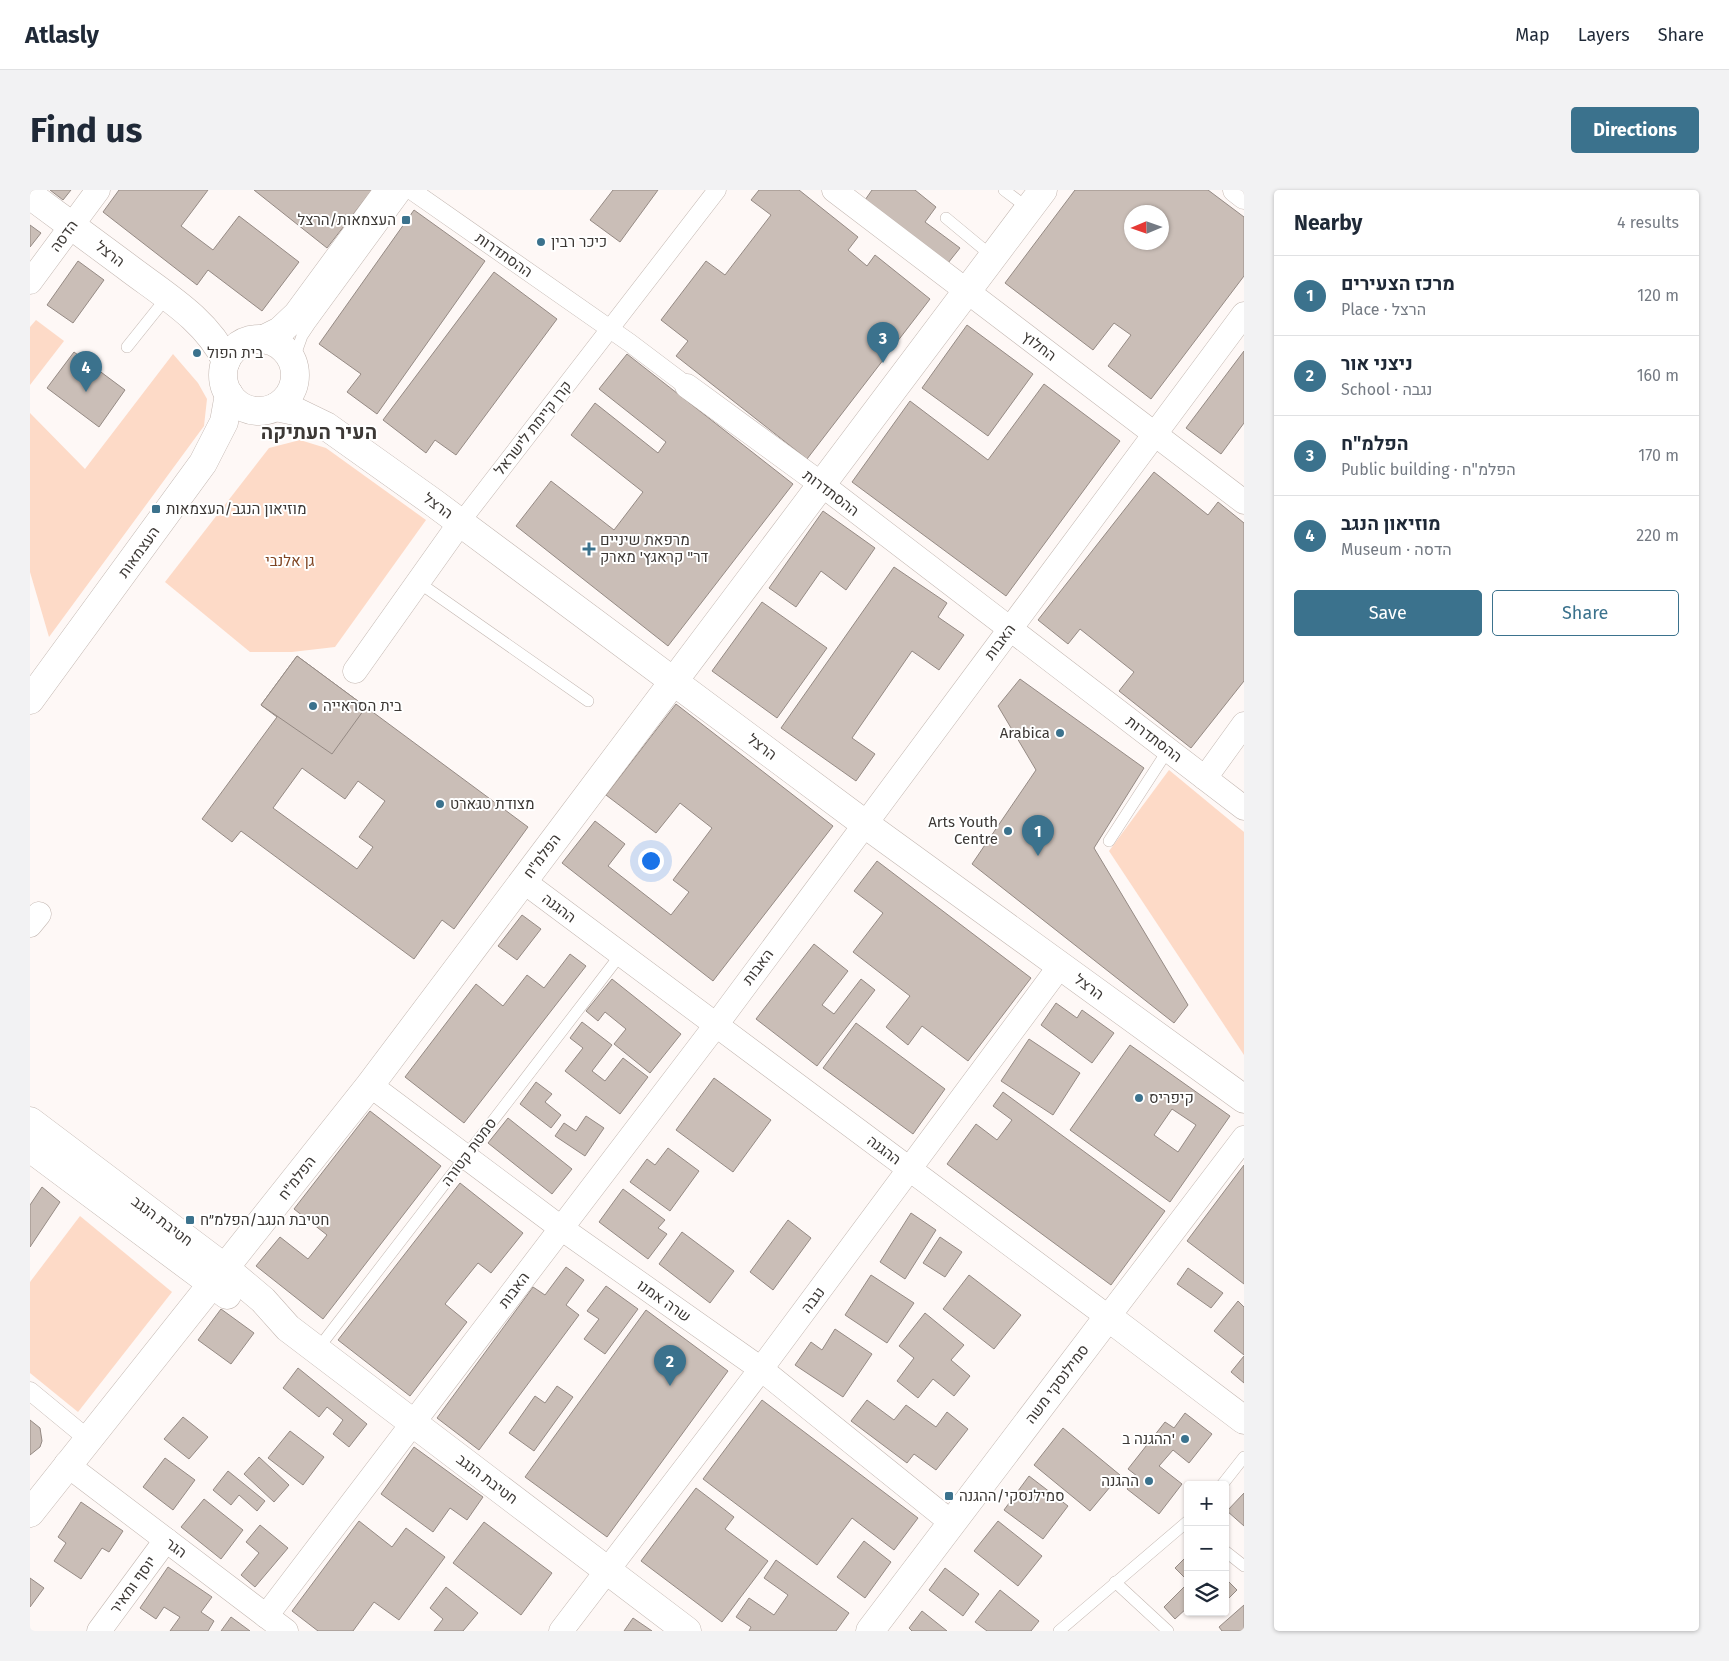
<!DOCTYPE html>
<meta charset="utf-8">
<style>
:root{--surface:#fff;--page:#f2f2f3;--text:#1f2937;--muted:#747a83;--line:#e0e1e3;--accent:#3b728d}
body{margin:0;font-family:"Fira Sans",Heebo,sans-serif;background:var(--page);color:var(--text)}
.controls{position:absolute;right:15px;bottom:15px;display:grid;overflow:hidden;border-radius:5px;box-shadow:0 1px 4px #0004}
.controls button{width:45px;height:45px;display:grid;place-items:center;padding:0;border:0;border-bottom:1px solid var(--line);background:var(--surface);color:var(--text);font:25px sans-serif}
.compass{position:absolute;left:1094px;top:15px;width:45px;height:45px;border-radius:50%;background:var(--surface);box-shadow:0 1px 4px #0004;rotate:268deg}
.you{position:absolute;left:620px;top:670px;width:18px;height:18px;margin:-12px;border:4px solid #fff;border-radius:50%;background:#1a73e8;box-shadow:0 0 0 8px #1a73e833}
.badge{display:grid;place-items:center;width:32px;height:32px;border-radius:50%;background:var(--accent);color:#fff;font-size:16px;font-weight:700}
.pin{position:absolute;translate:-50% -41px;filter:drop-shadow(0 1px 2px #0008)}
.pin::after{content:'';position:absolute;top:26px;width:18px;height:15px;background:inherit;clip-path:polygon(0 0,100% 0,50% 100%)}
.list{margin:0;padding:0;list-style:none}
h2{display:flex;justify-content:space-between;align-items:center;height:65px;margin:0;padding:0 20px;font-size:21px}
h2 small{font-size:16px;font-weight:400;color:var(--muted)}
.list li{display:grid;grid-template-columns:32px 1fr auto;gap:15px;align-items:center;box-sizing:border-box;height:80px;padding:0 20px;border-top:1px solid var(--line)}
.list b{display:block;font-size:19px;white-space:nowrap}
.list p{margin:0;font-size:16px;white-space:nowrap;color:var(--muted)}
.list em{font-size:16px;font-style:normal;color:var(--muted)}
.actions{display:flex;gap:10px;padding:15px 20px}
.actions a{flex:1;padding:11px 0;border:1px solid var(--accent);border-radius:5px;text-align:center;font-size:18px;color:var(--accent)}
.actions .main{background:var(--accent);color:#fff}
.icon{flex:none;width:28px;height:28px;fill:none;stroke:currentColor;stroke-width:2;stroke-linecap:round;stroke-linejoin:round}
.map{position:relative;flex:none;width:1214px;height:1441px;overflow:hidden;border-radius:5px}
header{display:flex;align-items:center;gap:30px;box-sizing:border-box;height:70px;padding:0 25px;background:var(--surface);border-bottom:1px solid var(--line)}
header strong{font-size:24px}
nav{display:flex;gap:28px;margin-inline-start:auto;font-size:18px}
.intro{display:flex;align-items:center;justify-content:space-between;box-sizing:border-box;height:120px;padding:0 30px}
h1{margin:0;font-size:35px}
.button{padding:12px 22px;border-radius:5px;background:var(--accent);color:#fff;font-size:18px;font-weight:700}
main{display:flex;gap:30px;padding:0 30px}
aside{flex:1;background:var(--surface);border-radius:5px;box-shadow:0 1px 4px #0004}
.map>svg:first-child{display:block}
</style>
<header>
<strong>Atlasly</strong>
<nav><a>Map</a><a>Layers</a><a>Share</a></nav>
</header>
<div class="intro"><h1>Find us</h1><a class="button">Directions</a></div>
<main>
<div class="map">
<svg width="1214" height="1441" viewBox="0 0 1214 1441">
<rect width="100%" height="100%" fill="#fef8f6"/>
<!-- green -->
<g fill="#fddac7">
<path d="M6 130 34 151 0 195V137Z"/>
<path d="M143 164 168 193 177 209 174 236 19 447 0 382V223L55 279Z"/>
<path d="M270 250 296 258 396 330 305 457 262 462H220L135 392 239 258Z"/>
<path d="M1139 580 1214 642V865L1079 661Z"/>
<path d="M50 1026 142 1102 48 1222 0 1183V1092Z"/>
</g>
<!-- building -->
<g fill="#cabeb7" stroke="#958a84" fill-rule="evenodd">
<path d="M20 0H41L33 10Z"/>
<path d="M89 0H178L151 36 183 60 209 26 269 72 232 121 178 80 167 95 73 22Z"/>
<path d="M224 0H342L297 58Z"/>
<path d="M583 0H628L590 52 560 30Z"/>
<path d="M729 0H769L828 47 818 60 837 76 845 65 900 109 777 269 646 166 658 151 631 130 676 71 695 85 741 25 721 10Z"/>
<path d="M842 0H885L906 17 895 32 930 58 918 73 835 10Z"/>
<path d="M1045 0H1178L1214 27V86L1121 209 1078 176 1101 145 1084 133 1063 160 975 93ZM1102 22H1132V52H1102Z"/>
<path d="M384 20 455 71 347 224 317 202 331 184 289 154Z"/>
<path d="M0 35 11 43 0 57Z"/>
<path d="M48 71 74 90 43 133 17 115Z"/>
<path d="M464 82 527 129 426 265 405 250 396 263 353 230Z"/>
<path d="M937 135 1003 184 958 246 892 198Z"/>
<path d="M1214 161V233L1191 264 1156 238Z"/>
<path d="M44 162 95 200 69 237 17 198Z"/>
<path d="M597 164 763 294 638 456 486 336 521 291 584 340 613 302 541 245 565 213 628 263 636 252 569 199Z"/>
<path d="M1014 194 1090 251 976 406 822 292 880 211 958 270Z"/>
<path d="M1124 282 1178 325 1188 312 1214 333V491L1161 558 1089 501 1104 482 1050 439 1038 454 1008 430Z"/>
<path d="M793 321 845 358 816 400 791 381 766 417 739 398Z"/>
<path d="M864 377 917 413 908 427 934 445 909 480 882 461 822 548 845 564 826 591 751 538Z"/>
<path d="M732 412 797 458 747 528 682 481Z"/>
<path d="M267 466 498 637 424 739 412 730 384 769 211 641 202 652 172 629 247 527 231 515ZM272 578 315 609 328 591 355 611 329 647 343 657 327 679 243 618Z"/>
<path d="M267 466 336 517 302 564 231 515Z"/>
<path d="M990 489 1114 578 1064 658 1158 815 1144 833 942 674 1006 580 968 516Z"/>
<path d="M646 514 803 636 683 791 532 673 565 631 595 654 578 676 641 725 659 702 643 690 682 638 650 613 626 643 576 605Z"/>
<path d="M847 671 1001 788 938 871 892 836 878 855 856 837 880 806 823 762 853 723 824 701Z"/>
<path d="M492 725 511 739 487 770 468 756Z"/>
<path d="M784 754 818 781 792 815 804 824 831 789 845 800 787 876 726 829Z"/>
<path d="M540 764 556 776 434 933 375 887 446 794 473 816 497 785 514 798Z"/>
<path d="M582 789 651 844 620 883 584 854 596 839 575 822 568 831 556 821Z"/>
<path d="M1026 813 1047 828 1052 820 1084 843 1062 873 1011 835Z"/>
<path d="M552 832 582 855 562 881 575 891 593 868 618 887 590 924 535 881 553 858 540 848Z"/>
<path d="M826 833 915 899 883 944 793 878Z"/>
<path d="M999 849 1050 883 1023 925 971 891Z"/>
<path d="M1100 855 1200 926 1140 1012 1040 940ZM1142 919 1166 935 1148 962 1124 945Z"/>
<path d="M684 888 741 930 703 982 646 940Z"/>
<path d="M506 892 522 904 515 912 531 925 521 938 490 914Z"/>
<path d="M973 902 1135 1021 1081 1095 917 974 946 934 967 950 982 930 963 916Z"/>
<path d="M340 921 411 976 293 1129 226 1076 250 1047 278 1069 297 1045 264 1019Z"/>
<path d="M556 926 574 938 555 966 525 946 534 933 546 941Z"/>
<path d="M478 928 542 979 522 1004 458 953Z"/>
<path d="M638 958 669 981 640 1021 600 992 617 969 625 975Z"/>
<path d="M1214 975V1094L1157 1051Z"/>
<path d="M430 993 493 1043 461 1083 448 1073 415 1114 437 1132 380 1206 308 1150Z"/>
<path d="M12 997 30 1012 0 1057V1015Z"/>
<path d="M593 999 635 1030 628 1038 637 1044 618 1069 569 1032Z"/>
<path d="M881 1023 906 1040 875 1089 850 1072Z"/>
<path d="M758 1030 781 1048 743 1100 720 1082Z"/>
<path d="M652 1042 704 1081 680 1113 629 1074Z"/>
<path d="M910 1047 932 1062 915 1087 893 1073Z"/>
<path d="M536 1077 554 1090 536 1115 549 1125 449 1260 407 1228 503 1097 515 1105Z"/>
<path d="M1158 1078 1193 1103 1181 1118 1147 1094Z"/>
<path d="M841 1085 884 1113 857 1153 815 1125Z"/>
<path d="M939 1085 991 1125 964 1159 913 1119Z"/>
<path d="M576 1096 608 1119 575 1164 554 1149 569 1129 557 1121Z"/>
<path d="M1208 1111 1214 1117V1165L1184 1141Z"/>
<path d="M191 1119 224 1143 201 1174 168 1150Z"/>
<path d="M616 1120 698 1181 577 1347 495 1287Z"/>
<path d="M895 1123 934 1155 921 1170 940 1186 924 1206 903 1189 888 1208 867 1191 884 1168 869 1156Z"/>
<path d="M805 1139 842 1164 813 1207 765 1175 781 1152 792 1160Z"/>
<path d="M1214 1166V1193L1201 1182Z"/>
<path d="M268 1178 337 1234 319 1257 303 1244 313 1230 297 1217 289 1227 253 1198Z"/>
<path d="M527 1196 543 1207 504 1261 479 1243 505 1206 515 1213Z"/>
<path d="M732 1210 888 1328 864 1360 822 1328 787 1375 673 1289Z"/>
<path d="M837 1210 864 1230 876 1215 906 1237 917 1222 938 1239 906 1280 884 1264 877 1273 821 1231Z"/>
<path d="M1155 1223 1182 1244 1159 1273 1143 1260 1129 1276 1152 1294 1129 1324 1097 1299 1107 1286 1098 1279 1135 1232 1144 1238Z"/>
<path d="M153 1227 178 1247 159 1269 134 1249Z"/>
<path d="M0 1230 10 1238 12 1251 10 1257 0 1265Z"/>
<path d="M1033 1238 1090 1285 1060 1321 1004 1275Z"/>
<path d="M260 1241 294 1267 273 1295 238 1268Z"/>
<path d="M384 1257 453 1307 437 1330 420 1318 403 1342 351 1304Z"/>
<path d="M229 1267 259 1295 244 1312 214 1284Z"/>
<path d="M135 1268 165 1290 143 1320 113 1297Z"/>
<path d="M198 1281 235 1311 227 1321 209 1305 201 1315 183 1300Z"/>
<path d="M999 1286 1038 1316 1013 1349 974 1320Z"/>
<path d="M666 1298 704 1327 695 1339 738 1371 692 1432 611 1371Z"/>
<path d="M1214 1303V1336L1197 1321Z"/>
<path d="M174 1309 213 1340 191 1369 151 1337Z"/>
<path d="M51 1312 93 1341 79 1362 72 1358 51 1389 24 1371 36 1353 28 1347Z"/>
<path d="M329 1331 362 1357 376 1338 415 1367 369 1430 344 1412 323 1441H288L262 1421Z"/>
<path d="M968 1331 1012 1366 988 1396 944 1361Z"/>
<path d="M454 1332 522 1383 491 1425 423 1373Z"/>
<path d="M230 1335 258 1358 225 1397 211 1385 229 1363 216 1352Z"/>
<path d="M834 1351 861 1372 835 1408 807 1387Z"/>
<path d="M1158 1365V1391L1145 1378Z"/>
<path d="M746 1370 819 1423 806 1441H719L721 1437 706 1427 719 1408 744 1425 758 1405 734 1388Z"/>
<path d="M138 1377 182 1407 171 1422 184 1431 178 1441H140L150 1427 134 1417 126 1429 110 1418Z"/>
<path d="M915 1378 949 1404 933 1426 899 1400Z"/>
<path d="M0 1388 14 1398 0 1417Z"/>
<path d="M1195 1388 1207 1400 1195 1412Z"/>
<path d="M1158 1393V1417L1145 1429 1134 1417Z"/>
<path d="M416 1397 448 1423 433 1441H404L413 1429 400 1418Z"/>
<path d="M970 1400 1009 1431 1001 1441H957L945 1432Z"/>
<path d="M1214 1415V1441H1192L1189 1437Z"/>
<path d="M892 1421 917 1441H882L879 1438Z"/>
<path d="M201 1427 220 1441H191Z"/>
<path d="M603 1428 622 1441H594Z"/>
</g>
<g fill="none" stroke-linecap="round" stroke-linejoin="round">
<!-- service casing -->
<g stroke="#c3b7b1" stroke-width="12">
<g id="service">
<path d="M974 0 999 19"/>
<path d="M916 28 963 67"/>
<path d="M97 157 137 107"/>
<path d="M263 171 272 146 280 134 378 0"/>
<path d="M388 392 558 511"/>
<path d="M1079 651 1138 560"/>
<path d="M287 1160 591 764"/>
<path d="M1192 1295 1214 1267"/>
<path d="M1195 1361 1214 1376"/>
<path d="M1085 1392 1138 1441"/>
<path d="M1029 1441 1158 1331"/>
</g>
</g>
<!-- pedestrian casing -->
<g stroke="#c3b7b1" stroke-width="19">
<g id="pedestrian">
<path d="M381 0 600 153 657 196"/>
<path d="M430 333 687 0"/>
<path d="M0 1201 57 1248"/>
</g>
</g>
<!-- minor casing -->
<g stroke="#c3b7b1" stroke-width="25">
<g id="minor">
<path d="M804 0 1214 312"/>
<path d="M1205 0 1214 7"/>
<path d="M0 92 68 0"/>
<path d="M657 196 791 294 1214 618"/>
<path d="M325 481 430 333"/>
<path d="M1175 588 1214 534"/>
<path d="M493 691 1078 1127 1214 948"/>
<path d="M0 735 9 724"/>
<path d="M340 895 531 1038 731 1179 922 1333"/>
<path d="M36 1274 256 1441"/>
<path d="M236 1426 686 835 1214 124"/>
<path d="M69 1441 136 1350"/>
<path d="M531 1441 731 1179 1030 776"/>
</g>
</g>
<!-- tertiary casing -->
<g stroke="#c3b7b1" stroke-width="29">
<g id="tertiary">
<path d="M0 5C32 29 64 52 96 76 131 103 177 129 196 171"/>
<circle cx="229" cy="185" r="36"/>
<path d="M234 149 250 141 267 125 359 0"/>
<path d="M246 217 265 221 296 236 404 313 835 634 1214 909"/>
<path d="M0 510 173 273 194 232 199 204"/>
<path d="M0 931 195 1078 233 1110 258 1138 657 1441"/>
<path d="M0 958 197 1105"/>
<path d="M0 1323 340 895 1013 0"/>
<path d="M840 1441 1078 1127 1214 1230"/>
</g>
</g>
<!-- service -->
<use href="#service" stroke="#fff" stroke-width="11"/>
<!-- pedestrian -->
<use href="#pedestrian" stroke="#fff" stroke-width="18"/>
<!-- minor -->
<use href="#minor" stroke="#fff" stroke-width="24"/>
<!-- tertiary -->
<use href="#tertiary" stroke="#fff" stroke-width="28"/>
</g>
<!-- markers -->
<g fill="#3b728d" stroke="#fff" stroke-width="2">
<rect x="371" y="25" width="10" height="10" rx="2.5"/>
<circle cx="511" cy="52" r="5"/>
<circle cx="167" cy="163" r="5"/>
<rect x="121" y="314" width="10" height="10" rx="2.5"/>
<path d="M556.5 351.5h5v5h5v5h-5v5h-5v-5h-5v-5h5z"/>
<circle cx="283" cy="516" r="5"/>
<circle cx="1030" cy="543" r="5"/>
<circle cx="410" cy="614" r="5"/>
<circle cx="978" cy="641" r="5"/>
<circle cx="1109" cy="908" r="5"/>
<rect x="155" y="1025" width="10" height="10" rx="2.5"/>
<circle cx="1155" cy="1249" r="5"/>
<circle cx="1119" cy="1291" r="5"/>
<rect x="914" y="1301" width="10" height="10" rx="2.5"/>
</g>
<g text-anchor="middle" stroke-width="4" stroke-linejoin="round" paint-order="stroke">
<!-- poi labels -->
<g font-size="15" fill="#3c3835" stroke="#fff" text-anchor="start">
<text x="366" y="35" text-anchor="end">העצמאות/הרצל</text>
<text x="521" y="57">כיכר רבין</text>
<text x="177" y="168">בית הפול</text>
<text x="136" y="324">מוזיאון הנגב/העצמאות</text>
<text x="570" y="355">מרפאת שיניים<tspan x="570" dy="17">דר" קראגץ' מארק</tspan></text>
<text x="293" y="521">בית הסראייה</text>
<text x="1020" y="548" text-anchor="end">Arabica</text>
<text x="420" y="619">מצודת טגארט</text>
<text x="968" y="637" text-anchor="end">Arts Youth<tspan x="968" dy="17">Centre</tspan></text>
<text x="1119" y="913">קיפריס</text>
<text x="170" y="1035">חטיבת הנגב/הפלמ״ח</text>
<text x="1145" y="1254" text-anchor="end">ההגנה ב'</text>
<text x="1109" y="1296" text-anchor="end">ההגנה</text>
<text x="929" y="1311">סמילנסקי/ההגנה</text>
</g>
<!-- street labels -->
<g font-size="15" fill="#3c3835" stroke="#fff">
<text transform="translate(34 46) rotate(-54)" y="5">הדסה</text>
<text transform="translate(80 64) rotate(37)" y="5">הרצל</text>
<text transform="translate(474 65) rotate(35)" y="5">ההסתדרות</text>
<text transform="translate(1009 156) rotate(37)" y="5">החלוץ</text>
<text transform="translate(503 238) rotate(-52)" y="5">קרן קיימת לישראל</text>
<text transform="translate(801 303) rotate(37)" y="5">ההסתדרות</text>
<text transform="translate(408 316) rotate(36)" y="5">הרצל</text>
<text transform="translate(109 362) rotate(-54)" y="5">העצמאות</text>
<text transform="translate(970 452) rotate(-53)" y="5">האבות</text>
<text transform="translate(1124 549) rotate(37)" y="5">ההסתדרות</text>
<text transform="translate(732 557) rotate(37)" y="5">הרצל</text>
<text transform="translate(512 666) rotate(-53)" y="5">הפלמ"ח</text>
<text transform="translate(529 718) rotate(37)" y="5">ההגנה</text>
<text transform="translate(728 777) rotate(-53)" y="5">האבות</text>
<text transform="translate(1059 797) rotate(36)" y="5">הרצל</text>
<text transform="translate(854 960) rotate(37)" y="5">ההגנה</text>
<text transform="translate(439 962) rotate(-53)" y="5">סמטת קטורה</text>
<text transform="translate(267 988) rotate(-52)" y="5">הפלמ"ח</text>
<text transform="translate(132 1031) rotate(37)" y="5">חטיבת הנגב</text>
<text transform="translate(484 1100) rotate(-53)" y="5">האבות</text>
<text transform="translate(783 1110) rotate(-53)" y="5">נגבה</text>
<text transform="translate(634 1111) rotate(35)" y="5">שרה אמנו</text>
<text transform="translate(1027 1194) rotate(-53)" y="5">סמילנסקי משה</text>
<text transform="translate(457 1289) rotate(37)" y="5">חטיבת הנגב</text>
<text transform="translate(146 1358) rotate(37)" y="5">הגר</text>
<text transform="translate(103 1395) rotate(-54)" y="5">יוסף ומאיר</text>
</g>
<!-- park labels -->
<g font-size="15" fill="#7f4421" stroke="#fff">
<text x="260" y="376">גן אלנבי</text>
</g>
<!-- district labels -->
<g font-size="20" font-weight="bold" fill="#3c3835" stroke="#fff">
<text x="289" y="249">העיר העתיקה</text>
</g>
</g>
</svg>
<div class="controls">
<button>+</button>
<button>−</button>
<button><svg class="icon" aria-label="layers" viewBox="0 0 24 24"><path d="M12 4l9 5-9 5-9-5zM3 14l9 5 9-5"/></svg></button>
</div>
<svg class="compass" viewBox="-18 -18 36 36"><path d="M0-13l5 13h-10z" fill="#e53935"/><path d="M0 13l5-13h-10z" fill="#747a83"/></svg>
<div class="you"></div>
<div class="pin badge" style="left:1008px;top:666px">1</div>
<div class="pin badge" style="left:640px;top:1196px">2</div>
<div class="pin badge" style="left:853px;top:173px">3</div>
<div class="pin badge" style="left:56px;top:202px">4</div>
</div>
<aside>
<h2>Nearby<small>4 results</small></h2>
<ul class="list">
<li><span class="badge">1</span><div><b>מרכז הצעירים</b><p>Place · הרצל</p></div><em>120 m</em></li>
<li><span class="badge">2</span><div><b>ניצני אור</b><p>School · נגבה</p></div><em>160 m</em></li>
<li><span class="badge">3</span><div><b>הפלמ&quot;ח</b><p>Public building · הפלמ&quot;ח</p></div><em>170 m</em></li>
<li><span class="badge">4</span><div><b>מוזיאון הנגב</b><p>Museum · הדסה</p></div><em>220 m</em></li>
</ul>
<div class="actions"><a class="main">Save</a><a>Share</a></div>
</aside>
</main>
